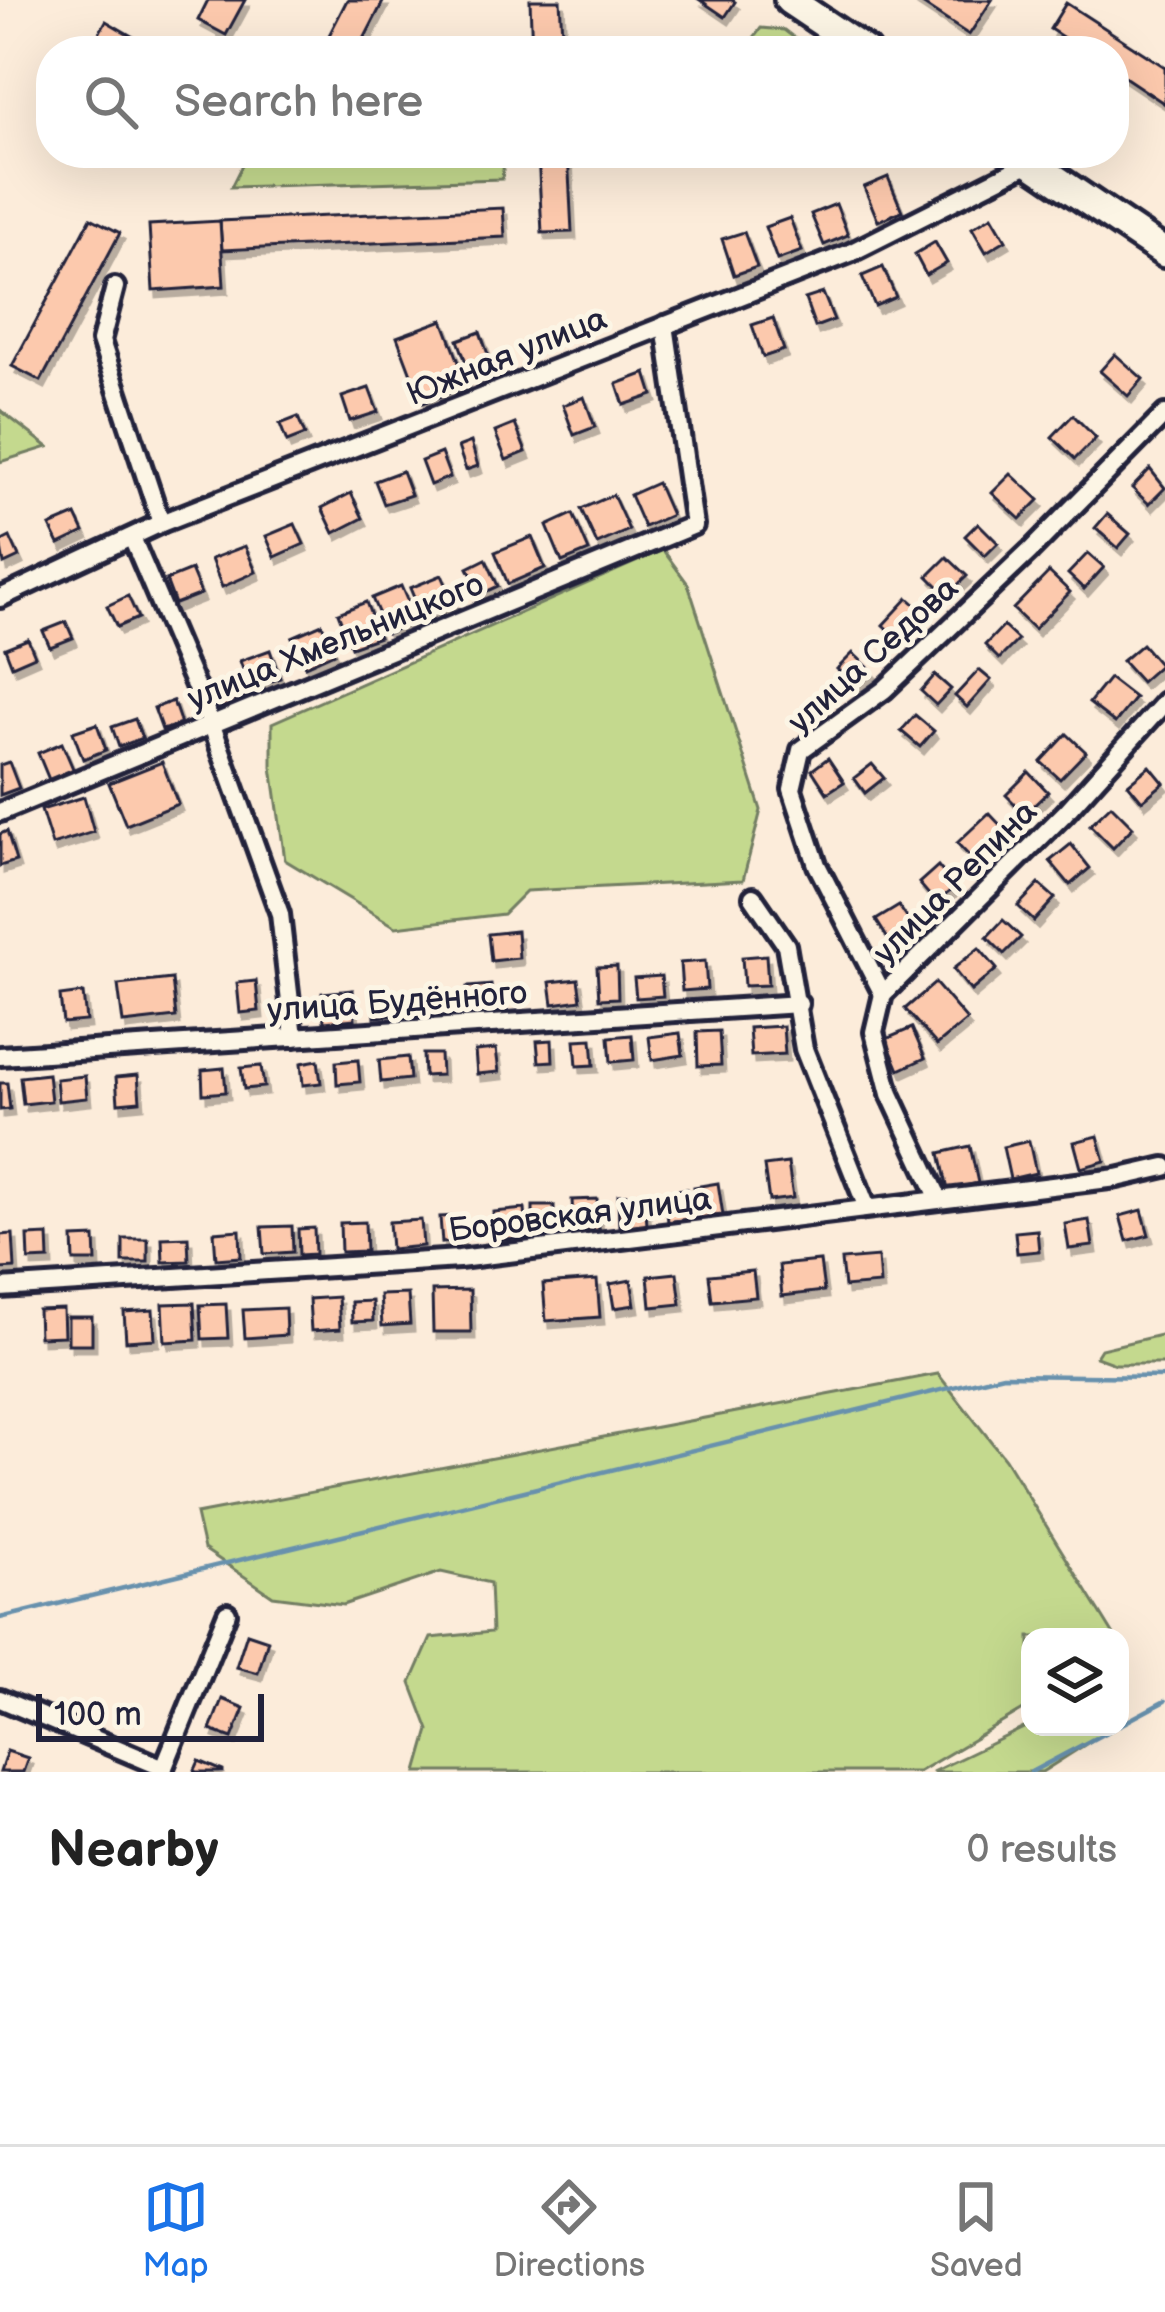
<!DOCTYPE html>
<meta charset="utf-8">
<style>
:root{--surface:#fff;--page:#f2f2f2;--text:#222;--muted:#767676;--line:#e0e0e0;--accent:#1a73e8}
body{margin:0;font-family:"Balsamiq Sans",sans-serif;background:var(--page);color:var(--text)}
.controls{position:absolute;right:36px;bottom:36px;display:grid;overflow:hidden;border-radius:24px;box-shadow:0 12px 48px #0002}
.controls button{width:108px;height:108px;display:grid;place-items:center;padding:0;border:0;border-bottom:3px solid var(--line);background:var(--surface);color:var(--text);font:60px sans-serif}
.scale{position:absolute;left:36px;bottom:30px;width:228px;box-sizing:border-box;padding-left:12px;border:6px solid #22223b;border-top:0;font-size:33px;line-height:42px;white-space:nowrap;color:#22223b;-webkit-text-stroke:9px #fcf5e5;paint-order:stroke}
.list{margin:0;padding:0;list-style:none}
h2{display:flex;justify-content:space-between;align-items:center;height:156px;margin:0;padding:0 48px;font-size:51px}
h2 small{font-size:39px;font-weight:400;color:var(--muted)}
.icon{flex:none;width:66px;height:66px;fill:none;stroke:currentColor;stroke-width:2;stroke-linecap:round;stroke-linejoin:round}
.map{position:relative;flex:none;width:1165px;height:1772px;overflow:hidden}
.search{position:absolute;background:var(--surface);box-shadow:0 12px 48px #0002;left:36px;right:36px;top:36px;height:132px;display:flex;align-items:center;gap:30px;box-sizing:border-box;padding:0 42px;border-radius:48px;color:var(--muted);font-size:45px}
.sheet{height:372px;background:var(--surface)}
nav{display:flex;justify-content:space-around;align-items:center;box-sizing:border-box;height:168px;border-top:3px solid var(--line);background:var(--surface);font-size:33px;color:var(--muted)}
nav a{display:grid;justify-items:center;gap:6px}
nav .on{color:var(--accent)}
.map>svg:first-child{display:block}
</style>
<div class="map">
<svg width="1165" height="1772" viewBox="0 0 1165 1772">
<defs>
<filter id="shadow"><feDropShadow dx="4" dy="7" stdDeviation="0" flood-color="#0004"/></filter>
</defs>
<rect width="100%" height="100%" fill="#fcecda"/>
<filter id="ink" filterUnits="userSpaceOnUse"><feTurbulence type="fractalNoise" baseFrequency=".00833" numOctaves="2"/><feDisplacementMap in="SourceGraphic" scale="24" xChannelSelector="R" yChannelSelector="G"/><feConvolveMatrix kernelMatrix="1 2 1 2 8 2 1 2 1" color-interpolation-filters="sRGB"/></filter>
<g filter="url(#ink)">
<!-- green -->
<g fill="#c4d98e" stroke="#737e64" stroke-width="3">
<path d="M761 28 784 30 801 43 803 51H751L750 43Z"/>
<path d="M248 153H505L502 179 231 187Z"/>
<path d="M0 410 48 447 0 462Z"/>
<path d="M663 550 688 584 761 810 743 880 526 891 503 914 396 927 285 860 272 767V723Z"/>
<path d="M1165 1334V1364H1115L1096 1357 1101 1349Z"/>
<path d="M938 1374 1005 1459 1115 1637H1030V1706L918 1772H417L429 1730 411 1683 431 1638 492 1632 490 1583 441 1572 343 1605 273 1596 204 1549 196 1514Z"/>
<path d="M1030 1725 1113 1727 1042 1772H932Z"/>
</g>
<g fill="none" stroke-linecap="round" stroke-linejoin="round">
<!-- stream -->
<g stroke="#6891ad" stroke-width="4.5">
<path d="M0 1618 1003 1375 1165 1377"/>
<path d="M1120 1725 1165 1701"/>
<path d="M1031 1772 1116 1727"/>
</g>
</g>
<!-- building -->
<g fill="#fcc9ad" stroke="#22223b" stroke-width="3" filter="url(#shadow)">
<path d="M208 0H245L226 35 198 20Z"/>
<path d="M347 0H384L358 51H321Z"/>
<path d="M530 0H560L563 51H532Z"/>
<path d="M700 0H732L735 2 725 17Z"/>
<path d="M916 0H992L969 35Z"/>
<path d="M1066 3 1165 67V104L1114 70V51H1084L1050 29Z"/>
<path d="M106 21 137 39 131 51H89Z"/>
<path d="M538 153H568L572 232 542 233Z"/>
<path d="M888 177 902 211 878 221 864 187Z"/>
<path d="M836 204 848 235 824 245 811 214Z"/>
<path d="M503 208 505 237 222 250 220 221Z"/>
<path d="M992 216 1006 240 986 252 972 228Z"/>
<path d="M91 218 120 233 41 381 12 366Z"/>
<path d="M790 218 802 251 777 260 765 227Z"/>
<path d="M220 221 224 286 153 291 149 225Z"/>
<path d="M744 232 757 267 734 275 722 239Z"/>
<path d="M935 242 947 263 926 275 915 254Z"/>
<path d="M883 267 896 297 875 306 862 276Z"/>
<path d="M823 293 834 320 815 327 805 299Z"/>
<path d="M773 318 784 350 763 357 752 325Z"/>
<path d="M443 320 468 386 422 403 397 337Z"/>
<path d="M480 332 493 368 471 376 458 340Z"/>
<path d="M1115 354 1143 379 1128 396 1100 371Z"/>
<path d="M646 373 653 395 624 405 617 384Z"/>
<path d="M369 388 378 412 350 421 342 397Z"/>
<path d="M584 397 595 427 574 435 563 405Z"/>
<path d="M1073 415 1096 438 1075 459 1052 437Z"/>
<path d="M298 417 305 435 287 442 280 424Z"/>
<path d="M515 424 526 452 506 460 495 432Z"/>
<path d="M471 442 478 466 466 470 458 447Z"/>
<path d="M441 453 450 477 430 485 421 461Z"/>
<path d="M1150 469 1165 488 1149 504 1132 488Z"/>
<path d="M402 471 411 495 384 504 375 481Z"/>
<path d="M1011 474 1039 500 1020 519 992 493Z"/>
<path d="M657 483 671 515 644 527 630 495Z"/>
<path d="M351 493 363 518 334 533 322 508Z"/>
<path d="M613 495 629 530 597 544 581 509Z"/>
<path d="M573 514 589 551 562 562 547 526Z"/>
<path d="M1107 514 1130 534 1118 548 1095 528Z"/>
<path d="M76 515 84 532 59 544 50 526Z"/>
<path d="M978 523 998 543 985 556 965 536Z"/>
<path d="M295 524 304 544 275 557 266 536Z"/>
<path d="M10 537 19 557 4 564 0 542Z"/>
<path d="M532 537 545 568 508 584 495 552Z"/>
<path d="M245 546 256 572 222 587 211 559Z"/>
<path d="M1088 553 1104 567 1084 589 1068 574Z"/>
<path d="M947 557 967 576 947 595 928 576Z"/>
<path d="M486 559 498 586 481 594 468 568Z"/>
<path d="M191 570 201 594 175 604 166 580Z"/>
<path d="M1049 572 1070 592 1034 629 1013 609Z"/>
<path d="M442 575 454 603 422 617 410 588Z"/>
<path d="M401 586 416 621 387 633 372 598Z"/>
<path d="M128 596 138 618 117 627 107 606Z"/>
<path d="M908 598 926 614 900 641 883 625Z"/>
<path d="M366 602 379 637 351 647 338 613Z"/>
<path d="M66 622 73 638 50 647 43 631Z"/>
<path d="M322 624 334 653 305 666 292 637Z"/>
<path d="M1003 626 1018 640 999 659 985 645Z"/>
<path d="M28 639 35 656 12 666 5 648Z"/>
<path d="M1142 644 1160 665 1141 682 1122 661Z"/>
<path d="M270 650 280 678 250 689 240 661Z"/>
<path d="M853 653 872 671 856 687 837 669Z"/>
<path d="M979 670 991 680 967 707 955 696Z"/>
<path d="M935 675 951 689 936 705 921 691Z"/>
<path d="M238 677 245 700 221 708 213 686Z"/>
<path d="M1109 678 1135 698 1115 723 1089 703Z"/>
<path d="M173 701 181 724 162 730 154 708Z"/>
<path d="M915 715 934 731 920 747 901 731Z"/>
<path d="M135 719 142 738 119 747 112 727Z"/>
<path d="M97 724 106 750 83 759 73 732Z"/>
<path d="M1067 734 1086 752 1060 779 1041 762Z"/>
<path d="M62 743 74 771 50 782 38 753Z"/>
<path d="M828 758 844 782 827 793 812 770Z"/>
<path d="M9 762 19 788 0 795V765Z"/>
<path d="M162 762 178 804 126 825 109 783Z"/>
<path d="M872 764 884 778 865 793 854 778Z"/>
<path d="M1150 766 1164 783 1142 801 1128 784Z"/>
<path d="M1029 772 1048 792 1025 814 1006 795Z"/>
<path d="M84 797 94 832 52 845 41 810Z"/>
<path d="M1111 805 1133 827 1113 848 1090 825Z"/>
<path d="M989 813 1005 830 973 860 957 843Z"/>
<path d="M7 831 16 861 0 866V834Z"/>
<path d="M1071 844 1090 868 1070 885 1050 861Z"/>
<path d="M938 866 955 887 936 903 919 883Z"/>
<path d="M1039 884 1055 898 1034 921 1018 906Z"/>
<path d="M899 906 913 927 890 942 876 920Z"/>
<path d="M1003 920 1021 937 1004 954 987 937Z"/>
<path d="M517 931 519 958 491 961 488 934Z"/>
<path d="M979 948 997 969 971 991 953 969Z"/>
<path d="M766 955 768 985 744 986 742 957Z"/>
<path d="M705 961 707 989 682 991 680 963Z"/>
<path d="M617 966 618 998 599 999 597 967Z"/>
<path d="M661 976 663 996 636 998 634 978Z"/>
<path d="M172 979 176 1017 123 1023 118 985Z"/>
<path d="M578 979 581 1000 553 1004 550 982Z"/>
<path d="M256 981 259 1011 240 1013 237 983Z"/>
<path d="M935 983 967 1020 937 1045 905 1009Z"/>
<path d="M491 985 493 1007 469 1009 467 987Z"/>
<path d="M353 990 355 1019 324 1022 322 993Z"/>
<path d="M431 991 434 1012 410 1016 407 994Z"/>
<path d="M396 992 397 1015 375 1017 373 994Z"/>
<path d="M83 993 86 1021 63 1023 60 996Z"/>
<path d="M783 1026 785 1054 751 1056 749 1028Z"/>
<path d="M912 1028 925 1058 899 1070 886 1039Z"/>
<path d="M719 1031 721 1065 698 1066 697 1032Z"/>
<path d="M680 1033 683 1055 652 1060 649 1037Z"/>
<path d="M632 1035 634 1060 611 1062 609 1037Z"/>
<path d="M592 1039 594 1065 577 1066 575 1040Z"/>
<path d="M552 1040 553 1061 539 1062 537 1041Z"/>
<path d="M496 1049 499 1072 477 1074 475 1051Z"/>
<path d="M423 1054H440L441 1075 424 1076Z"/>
<path d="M408 1057 410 1079 381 1082 379 1060Z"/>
<path d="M318 1060 321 1083 303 1085 301 1063Z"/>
<path d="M358 1060 360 1082 337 1084 336 1062Z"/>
<path d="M261 1066 264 1087 244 1089 241 1068Z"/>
<path d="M224 1068 226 1092 203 1094 202 1070Z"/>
<path d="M48 1074 51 1101 23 1104 20 1077Z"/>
<path d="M138 1075 140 1101 118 1103 116 1077Z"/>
<path d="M85 1076 87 1098 58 1101 56 1079Z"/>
<path d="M0 1083H7L10 1109 0 1110Z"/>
<path d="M1098 1136 1105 1161 1081 1168 1074 1142Z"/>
<path d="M1029 1141 1036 1173 1010 1179 1003 1147Z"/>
<path d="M970 1146 978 1183 948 1190 940 1153Z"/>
<path d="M788 1163 793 1198 769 1201 764 1166Z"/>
<path d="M718 1183 723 1215 699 1218 694 1187Z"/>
<path d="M687 1189 690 1219 668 1222 665 1191Z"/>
<path d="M645 1194 647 1226 619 1227 618 1195Z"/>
<path d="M597 1199 599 1230 574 1232 572 1200Z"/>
<rect x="533" y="1206" width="21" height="31"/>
<path d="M525 1209 527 1237 495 1240 493 1212Z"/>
<path d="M1142 1210 1149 1235 1127 1241 1120 1216Z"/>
<path d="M459 1216 461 1241 442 1243 440 1217Z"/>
<path d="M421 1220 423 1246 391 1249 389 1222Z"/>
<path d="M1089 1220 1093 1246 1069 1249 1065 1224Z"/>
<path d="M365 1222 366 1251 341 1252 340 1223Z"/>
<path d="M292 1226 293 1252 264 1254 262 1227Z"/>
<path d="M314 1228 315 1254 299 1255 298 1229Z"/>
<path d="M240 1230 241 1257 216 1259 214 1232Z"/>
<path d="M1037 1230 1039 1251 1017 1253 1015 1232Z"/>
<path d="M13 1234 15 1268 0 1269V1235Z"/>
<path d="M48 1235 49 1259 29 1260 28 1236Z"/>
<path d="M95 1237 96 1261H74L73 1238Z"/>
<path d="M188 1237 189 1261 163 1262 162 1238Z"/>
<rect x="123" y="1239" width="25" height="23"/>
<path d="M878 1257 880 1284 844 1287 841 1260Z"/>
<path d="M820 1261 824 1291 782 1296 779 1265Z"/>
<path d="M753 1271 756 1297 712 1301 709 1275Z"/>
<path d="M677 1273 681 1304 651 1307 648 1276Z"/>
<path d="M597 1280 600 1317 546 1321 543 1284Z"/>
<path d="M631 1280 635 1305 614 1308 610 1284Z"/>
<path d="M470 1290 471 1332H433L432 1291Z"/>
<path d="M408 1294 410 1324 382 1326 380 1295Z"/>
<path d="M338 1297 340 1329 311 1331 309 1299Z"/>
<path d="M372 1301 373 1321 352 1322 351 1302Z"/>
<path d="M194 1303 196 1340 165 1342 163 1304Z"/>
<path d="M226 1304 228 1338 202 1339 200 1305Z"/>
<path d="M285 1308 286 1335 245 1338 243 1310Z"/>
<path d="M63 1309 64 1336 39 1337 38 1310Z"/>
<path d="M153 1310 155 1339 126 1341 124 1312Z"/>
<rect x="68" y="1317" width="24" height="27"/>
<path d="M247 1633 268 1640 258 1673 236 1667Z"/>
<path d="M222 1699 244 1708 232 1738 210 1730Z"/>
<path d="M7 1751 28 1758 23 1772H0Z"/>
<path d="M199 1761 223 1771V1772H194Z"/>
</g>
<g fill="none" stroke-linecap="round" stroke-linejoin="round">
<!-- street casing -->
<g stroke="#22223b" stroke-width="26">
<g id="street">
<path d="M115 287 101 341 161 523"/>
<path d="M133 540 211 723 280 914 294 1037"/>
<path d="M0 598 161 523 850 253 1031 162"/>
<path d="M0 812 694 525 665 325"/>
<path d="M753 897 786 945 804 1049 867 1208"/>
<path d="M883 994 817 865 792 789 801 750 884 690 1030 551 1165 414"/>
<path d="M0 1056 799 1004"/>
<path d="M939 1199 890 1094 874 1032 883 994 1065 813 1165 702"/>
<path d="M0 1288 459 1259 1117 1178 1165 1167"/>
<path d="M0 1699 164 1768"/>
<path d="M162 1772 227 1613"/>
</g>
</g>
<!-- primary casing -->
<g stroke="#22223b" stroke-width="36">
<g id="primary">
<path d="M789 0 865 51"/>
<path d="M1017 153 1165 253"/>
</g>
</g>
<!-- street -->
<use href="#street" stroke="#fcf5e5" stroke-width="16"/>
<!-- primary -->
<use href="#primary" stroke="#fcf5e5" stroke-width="27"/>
</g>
</g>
<g text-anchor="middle" stroke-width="10" stroke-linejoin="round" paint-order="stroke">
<!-- street labels -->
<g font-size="33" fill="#22223b" stroke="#fcf5e5">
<text transform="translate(506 355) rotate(-22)" y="12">Южная улица</text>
<text transform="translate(335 640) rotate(-22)" y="12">улица Хмельницкого</text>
<text transform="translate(872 654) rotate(-42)" y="12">улица Седова</text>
<text transform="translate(954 881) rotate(-45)" y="12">улица Репина</text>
<text transform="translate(397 1000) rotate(-4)" y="12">улица Будённого</text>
<text transform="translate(580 1213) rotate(-7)" y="12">Боровская улица</text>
</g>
</g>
</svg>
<div class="controls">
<button><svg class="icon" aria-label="layers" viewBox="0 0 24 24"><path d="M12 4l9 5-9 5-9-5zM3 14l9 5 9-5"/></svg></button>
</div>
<div class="scale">100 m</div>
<div class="search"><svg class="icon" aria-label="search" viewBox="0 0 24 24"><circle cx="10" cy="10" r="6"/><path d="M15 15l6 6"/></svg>Search here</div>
</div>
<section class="sheet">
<h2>Nearby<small>0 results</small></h2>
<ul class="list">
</ul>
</section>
<nav>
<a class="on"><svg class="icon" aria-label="map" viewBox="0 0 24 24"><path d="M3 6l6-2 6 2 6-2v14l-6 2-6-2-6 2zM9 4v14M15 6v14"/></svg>Map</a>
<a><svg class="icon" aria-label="directions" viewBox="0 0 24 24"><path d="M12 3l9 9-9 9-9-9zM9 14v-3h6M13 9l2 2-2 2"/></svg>Directions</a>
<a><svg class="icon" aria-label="saved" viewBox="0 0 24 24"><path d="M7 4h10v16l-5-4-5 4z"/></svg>Saved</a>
</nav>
